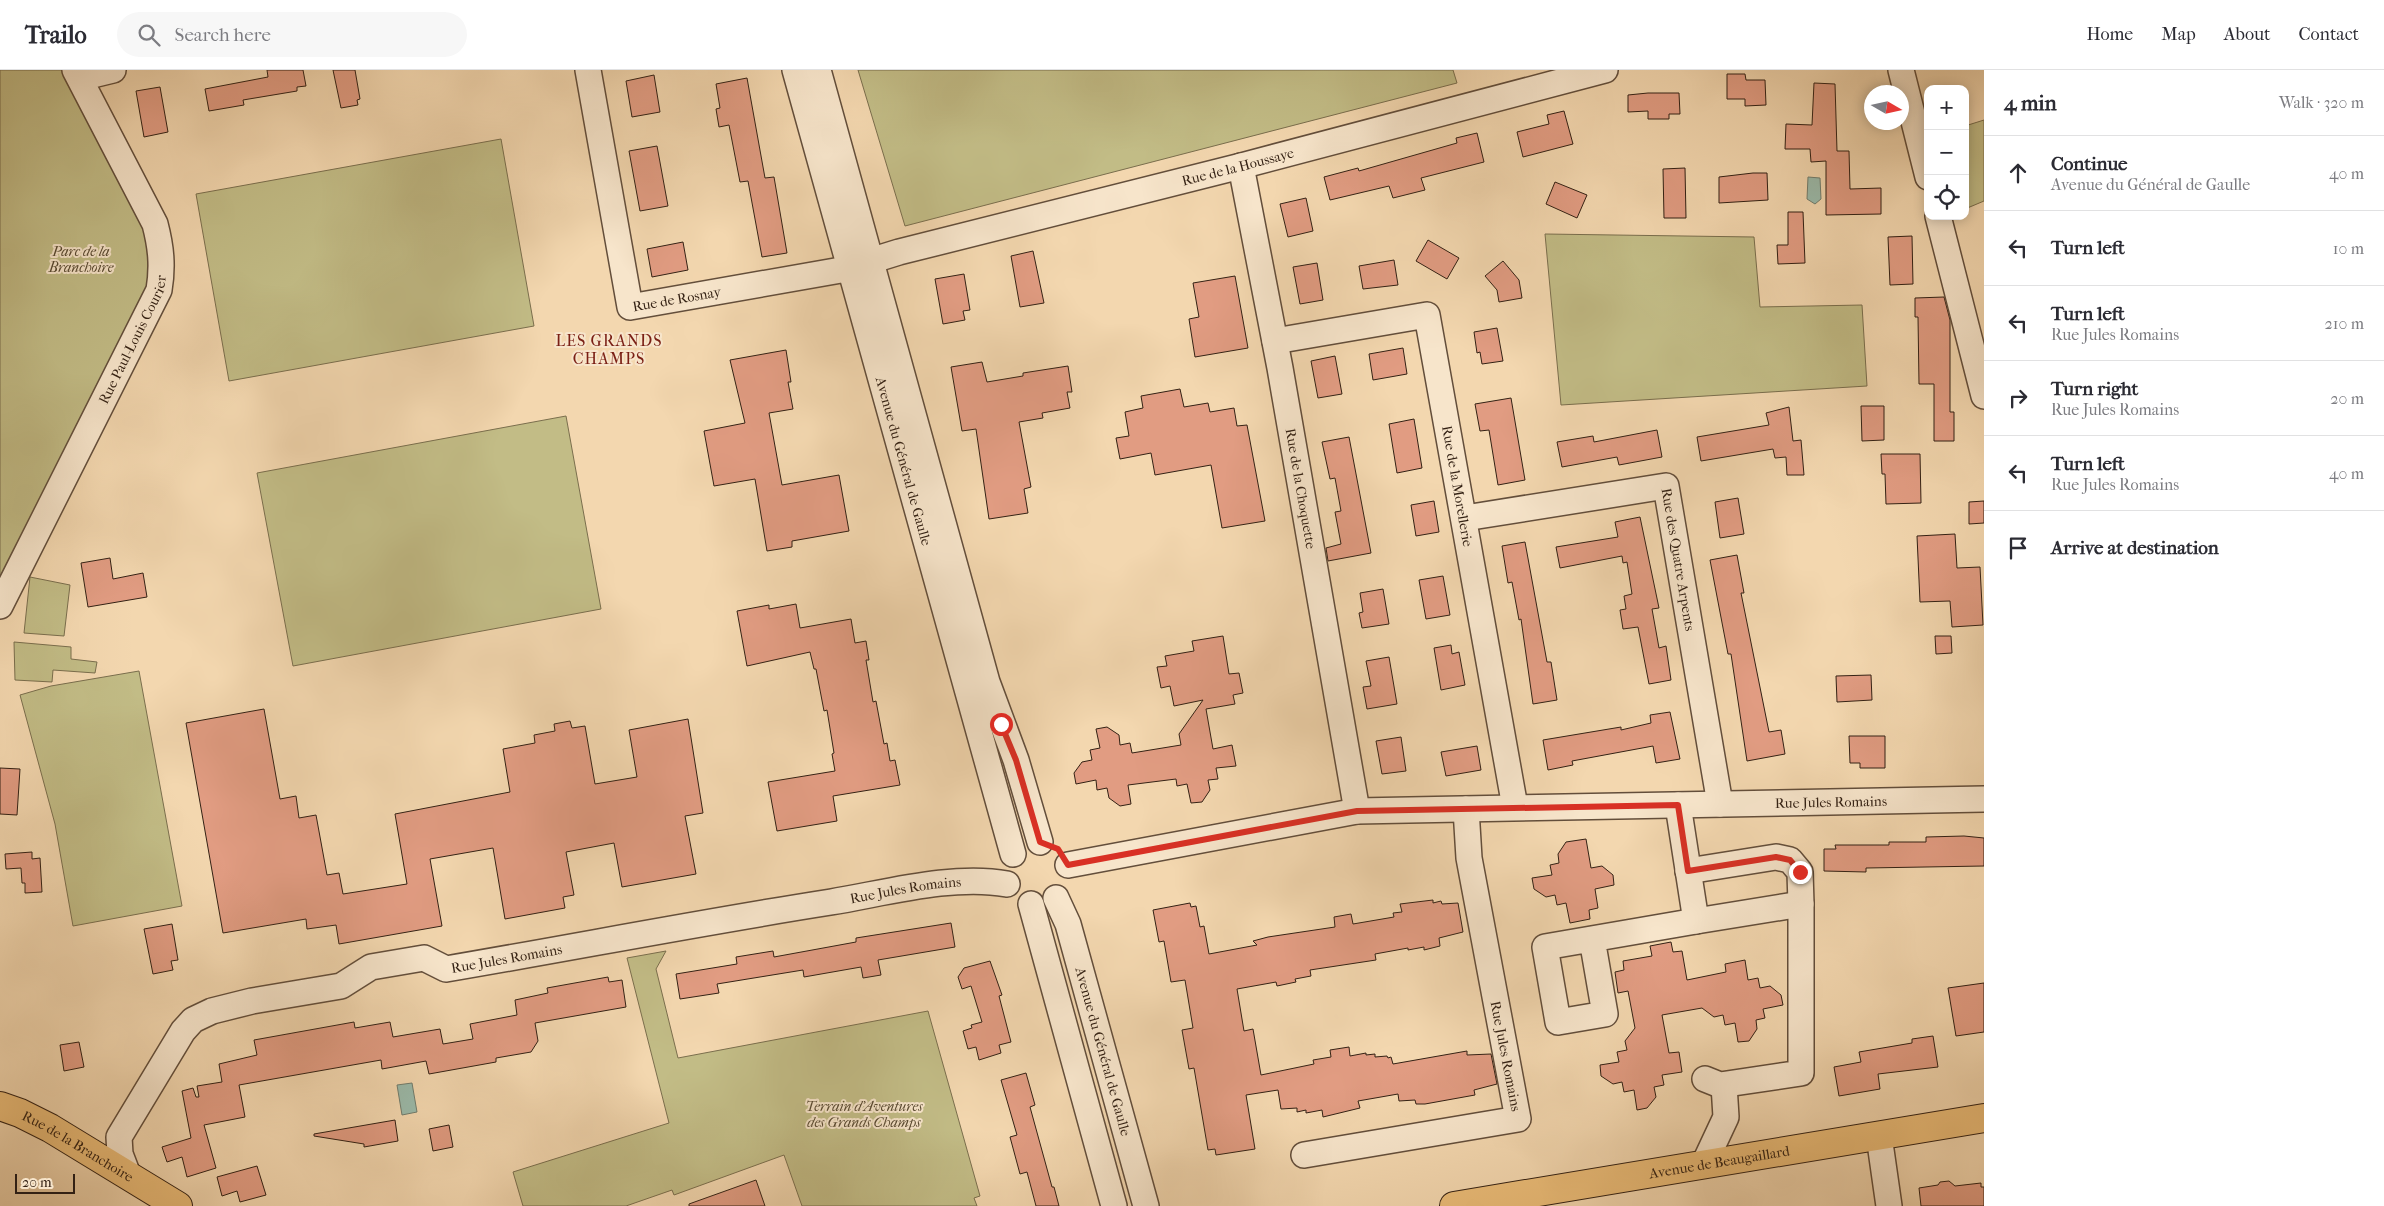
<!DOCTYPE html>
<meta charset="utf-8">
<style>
:root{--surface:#fff;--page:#f7f7f7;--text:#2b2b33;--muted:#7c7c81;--line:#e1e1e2}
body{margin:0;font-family:"IM FELL French Canon",serif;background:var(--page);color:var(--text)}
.controls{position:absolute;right:15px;top:15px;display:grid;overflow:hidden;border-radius:10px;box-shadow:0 2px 12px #0003}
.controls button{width:45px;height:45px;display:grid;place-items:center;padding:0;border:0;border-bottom:1px solid var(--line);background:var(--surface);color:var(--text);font:25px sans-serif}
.compass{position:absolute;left:1864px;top:15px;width:45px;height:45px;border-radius:50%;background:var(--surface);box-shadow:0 2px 12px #0003;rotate:99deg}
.scale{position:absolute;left:15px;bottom:12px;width:60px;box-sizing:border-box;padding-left:5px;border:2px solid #332114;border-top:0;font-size:14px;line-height:18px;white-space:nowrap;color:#332114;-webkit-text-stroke:4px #f7e5cb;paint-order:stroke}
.stop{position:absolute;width:15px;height:15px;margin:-11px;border:4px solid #d93025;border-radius:50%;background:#fff}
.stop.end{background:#d93025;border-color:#fff;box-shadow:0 1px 5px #0008}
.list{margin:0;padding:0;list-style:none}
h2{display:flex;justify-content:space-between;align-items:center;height:65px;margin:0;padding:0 20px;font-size:21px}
h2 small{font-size:16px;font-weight:400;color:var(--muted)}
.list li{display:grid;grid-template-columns:32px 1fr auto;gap:15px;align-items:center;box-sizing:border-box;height:75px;padding:0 20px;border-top:1px solid var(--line)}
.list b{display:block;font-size:19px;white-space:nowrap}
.list p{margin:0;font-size:16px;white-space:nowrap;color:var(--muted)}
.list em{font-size:16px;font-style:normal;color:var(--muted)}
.icon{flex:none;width:28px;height:28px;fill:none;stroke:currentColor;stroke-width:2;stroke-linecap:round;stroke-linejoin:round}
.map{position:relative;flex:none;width:1984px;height:1136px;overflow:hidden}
header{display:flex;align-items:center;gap:30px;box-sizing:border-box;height:70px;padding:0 25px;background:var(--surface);border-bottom:1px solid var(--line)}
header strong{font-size:24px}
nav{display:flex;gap:28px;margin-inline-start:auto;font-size:18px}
.search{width:350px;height:45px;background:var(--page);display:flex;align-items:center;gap:12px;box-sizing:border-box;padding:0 18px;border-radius:28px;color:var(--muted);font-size:19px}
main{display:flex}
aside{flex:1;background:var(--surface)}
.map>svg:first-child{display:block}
</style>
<header>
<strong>Trailo</strong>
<div class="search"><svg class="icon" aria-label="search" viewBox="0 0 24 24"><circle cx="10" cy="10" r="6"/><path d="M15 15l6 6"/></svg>Search here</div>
<nav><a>Home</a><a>Map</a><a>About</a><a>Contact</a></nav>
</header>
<main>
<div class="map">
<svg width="1984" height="1136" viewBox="0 0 1984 1136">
<rect width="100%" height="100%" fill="#f3d7af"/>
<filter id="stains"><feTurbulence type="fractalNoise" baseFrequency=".004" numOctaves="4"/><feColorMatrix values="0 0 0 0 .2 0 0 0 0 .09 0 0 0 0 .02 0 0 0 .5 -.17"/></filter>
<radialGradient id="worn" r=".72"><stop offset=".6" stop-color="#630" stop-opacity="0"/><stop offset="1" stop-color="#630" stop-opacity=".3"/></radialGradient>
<!-- green -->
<g fill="#c2bc86" stroke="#7a6e4d">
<path d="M0 0H75L163 197 0 536Z"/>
<path d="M858 0H1453L1457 13 905 156Z"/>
<path d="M1984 50V131L1965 139V56Z"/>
<path d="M501 69 534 256 229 311 196 124Z"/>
<path d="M1545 164 1754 167 1760 237 1862 235 1867 316 1561 335Z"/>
<path d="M566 346 601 539 293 596 257 403Z"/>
<path d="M30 507 70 515 64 566 24 563Z"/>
<path d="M14 572 71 577V589L97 592 95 603 53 600 52 612 15 610Z"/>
<path d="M139 601 182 836 73 856 55 754 20 625 51 616Z"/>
<path d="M666 881 656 899 678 988 928 941 980 1126 974 1128 977 1136H802L784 1085 674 1125 672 1120 626 1136H523L513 1102 669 1053 627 888Z"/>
</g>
<!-- water -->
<g fill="#9bbaaa" stroke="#717d6e">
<path d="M1808 107 1820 108 1821 129 1815 134 1807 129Z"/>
<path d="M412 1013 417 1042 402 1045 397 1015Z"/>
</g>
<!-- building -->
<g fill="#e19c82" stroke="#332114">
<path d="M267 0H303L306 16 297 17V21L243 30 244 35 209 41 205 19 268 7Z"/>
<path d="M333 0H355L360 29 357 30 358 35 341 38Z"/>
<path d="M1727 4H1745L1746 10H1765L1766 35 1745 36V29H1727Z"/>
<path d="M654 5 660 42 632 47 626 11Z"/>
<path d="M747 8 765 108 774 107 787 183 762 187 748 111 740 112 729 55 719 57 716 39 720 38 716 14Z"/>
<path d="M1814 13 1835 14 1837 81H1849L1850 119 1881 118V144L1826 145V91L1811 92 1810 79H1785L1786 54 1812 55Z"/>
<path d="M160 17 168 62 144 67 136 21Z"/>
<path d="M1648 23H1679L1680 44H1669V49H1648V41L1628 42V25Z"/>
<path d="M1564 41 1573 74 1523 87 1517 62 1549 54 1547 45Z"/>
<path d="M1477 63 1484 92 1421 108 1425 120 1393 128 1389 116 1330 130 1324 107 1358 98 1359 101 1457 73 1456 68Z"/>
<path d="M657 76 668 136 640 141 629 81Z"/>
<path d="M1685 98 1686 148H1664L1663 99Z"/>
<path d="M1753 103H1767L1768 130 1719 133V107Z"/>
<path d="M1555 112 1587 125 1577 148 1546 134Z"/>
<path d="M1306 128 1313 161 1288 167 1280 134Z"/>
<path d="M1788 142H1803L1805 193 1778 194 1777 175H1788Z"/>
<path d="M1912 166 1913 214 1890 215 1888 167Z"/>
<path d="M1428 170 1459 188 1447 209 1416 191Z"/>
<path d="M683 172 688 200 652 207 647 179Z"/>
<path d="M1033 181 1044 233 1020 237 1011 186Z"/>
<path d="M1394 190 1398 215 1363 219 1359 196Z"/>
<path d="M1503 191 1519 210 1522 228 1499 232 1497 220 1485 206Z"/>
<path d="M1317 193 1323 230 1300 234 1293 197Z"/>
<path d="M964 204 970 240 963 241 965 250 943 254 935 209Z"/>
<path d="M1235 206 1248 278 1195 287 1189 249 1199 247 1193 213Z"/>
<path d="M1944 227 1950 250V342H1954V371H1934V314H1919L1918 247H1915V228Z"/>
<path d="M1497 258 1503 291 1482 294 1480 282 1477 283 1474 262Z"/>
<path d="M1403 278 1407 304 1373 310 1369 284Z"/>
<path d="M786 280 791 312H788L793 339 769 343 782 415 839 405 849 461 792 471V477L767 481 755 409 714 416 704 361 745 353 730 290Z"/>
<path d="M1335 286 1342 324 1318 328 1311 291Z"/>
<path d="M982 292 987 312 1023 306V303L1068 296 1072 322H1067L1070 338 1042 343 1043 348 1019 352 1031 417 1024 419 1028 443 989 449 976 359 962 361 951 297Z"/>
<path d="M1180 319 1184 337 1208 333 1210 342 1234 338 1237 356 1247 355 1265 451 1222 458 1211 395 1155 405 1151 383 1120 389 1116 368 1129 366 1125 342 1143 338 1141 326Z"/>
<path d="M1511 328 1525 410 1498 415 1489 360 1480 361 1475 334Z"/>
<path d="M1861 336H1884V370L1862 371Z"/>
<path d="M1789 337 1793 371 1801 370 1804 405H1787L1786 387 1775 388 1773 379 1701 391 1697 367 1769 355 1766 343Z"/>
<path d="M1414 349 1422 398 1397 403 1389 354Z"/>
<path d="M1657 360 1662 387 1619 395 1617 387 1562 397 1557 372 1593 366 1594 372Z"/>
<path d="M1349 367 1371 483 1328 491 1326 478 1341 474 1335 442 1341 441 1335 408 1330 409 1322 372Z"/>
<path d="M1881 384H1920L1921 433 1886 434 1885 404H1882Z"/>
<path d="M1738 428 1744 464 1720 468 1715 432Z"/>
<path d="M1434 431 1439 462 1416 466 1411 435Z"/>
<path d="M1984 431V453L1969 454V432Z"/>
<path d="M1640 447 1659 538 1652 539 1659 578 1666 576 1671 610 1649 614 1638 557 1623 559 1620 540 1626 539 1624 526 1632 524 1627 492 1623 493 1622 486 1560 498 1556 477 1618 467 1615 452Z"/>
<path d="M1955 464 1957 498 1980 497 1983 555 1952 557 1950 531 1920 532 1917 466Z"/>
<path d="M1525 472 1547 592H1551L1557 630 1533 634 1521 549 1519 550 1512 512 1508 513 1502 476Z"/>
<path d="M1737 485 1744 523H1741L1769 662 1781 660 1785 684 1747 691 1731 584H1728L1710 490Z"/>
<path d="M110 488 113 509 143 503 147 527 88 537 81 493Z"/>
<path d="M1443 506 1450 545 1426 549 1419 510Z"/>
<path d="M1383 519 1389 554 1362 558 1359 543 1363 542 1360 523Z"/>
<path d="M796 534 800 558 851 549 855 573 866 571 869 590H866L873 632 876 631 884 674 887 673 890 691 895 690 900 715 833 726 837 751 777 761 768 712 835 701 832 684 834 683 827 640 824 641 816 599H814L810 582 747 596 737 541 769 535V539Z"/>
<path d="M1223 566 1229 604 1239 603 1243 623 1233 625 1235 634 1206 639 1213 679 1232 675 1236 696 1216 698 1218 709 1208 710 1210 720 1202 732 1191 733 1187 714 1177 716 1176 709 1128 715 1131 734 1120 736 1109 728 1107 718 1097 720 1096 710 1076 714 1074 703 1082 692 1092 690 1090 680 1100 678 1096 659 1107 657 1119 665 1120 675 1130 673 1132 683 1181 675 1179 664 1203 630 1174 636 1170 616 1161 618 1157 597 1167 596 1165 586 1194 581 1192 571Z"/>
<path d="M1935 566H1951L1952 583 1936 584Z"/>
<path d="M1451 575 1452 584 1459 582 1465 615 1441 620 1434 578Z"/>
<path d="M1389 587 1397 634 1367 639 1363 617 1371 616 1366 591Z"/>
<path d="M1871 605 1872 630 1837 632 1836 606Z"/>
<path d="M264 639 280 729 296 726 299 748 316 745 327 805 339 803 343 824 407 814 395 744 510 722 503 679 535 673 534 665 555 661 554 654 570 651 572 658 585 656 595 714 637 707 629 660 688 649 703 743 685 746 696 804 622 817 614 773 566 782 574 825 563 827 565 838 505 849 493 778 430 789 442 856 339 874 336 855 307 859 306 849 223 863 186 653Z"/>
<path d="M1670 642 1680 689 1656 693 1653 676 1572 691 1573 695 1548 700 1543 670 1621 657V660L1651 653 1650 645Z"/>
<path d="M1849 666H1885V698H1860V693H1850Z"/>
<path d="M1401 667 1406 701 1382 704 1376 671Z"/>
<path d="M1477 676 1481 700 1446 706 1441 682Z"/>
<path d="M0 698 20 699 17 745 0 744Z"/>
<path d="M1964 766 1984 768V796L1866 798V802L1824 801V779H1836L1835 775H1889V772H1926V767Z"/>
<path d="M1586 769 1591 798 1602 796 1613 805 1614 815 1595 819 1598 838 1589 840 1590 849 1570 853 1566 833 1557 835 1555 825 1546 827 1534 819 1532 808 1552 805 1550 795 1559 793 1558 784 1566 772Z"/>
<path d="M32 782V789L40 788 42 822 25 823V813H22L21 798 6 799 5 784Z"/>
<path d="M1433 830V833L1441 831 1442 834 1458 833 1463 862 1439 868 1440 876 1424 880V877L1408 880V878L1375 884 1376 890 1310 900 1311 906 1295 909 1296 912 1277 916 1276 912 1237 919 1244 961 1253 959 1261 1005 1314 994 1313 990 1331 987 1330 980 1349 977 1350 986 1366 983V985L1375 984V987L1387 986 1388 988 1391 987 1393 994 1467 981V985L1491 984 1497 1014 1474 1020 1475 1025 1425 1034H1416L1415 1030 1399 1031 1398 1024 1358 1031 1360 1038 1323 1047 1322 1040 1306 1043V1040L1297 1042V1038L1281 1039 1278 1020 1246 1025 1255 1079 1216 1085 1215 1079 1208 1080 1194 998 1189 999 1182 960 1193 958 1185 910 1171 912 1164 871 1159 872 1153 840 1190 833 1191 837 1196 836 1200 857 1204 856 1209 884 1257 875 1253 871 1268 867 1335 857 1334 847 1351 844 1353 854 1394 847 1393 843 1402 842 1400 834Z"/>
<path d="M951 853 955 877 878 890 881 905 863 908 861 897 804 907 803 900 717 914 719 923 680 929 676 904 737 894 736 887 773 881 774 887 856 872V868Z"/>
<path d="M172 854 178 890 171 891 173 900 153 904 144 859Z"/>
<path d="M1671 872 1673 882 1682 881 1687 910 1726 902 1725 894 1745 890 1748 910 1758 908 1760 918 1770 916 1781 925 1783 935 1763 939 1765 948 1756 950 1757 959 1749 971 1738 972 1735 953 1725 955 1723 945 1714 947 1702 938 1662 945 1669 983 1679 982 1682 1002 1662 1005 1664 1015 1654 1017 1656 1027 1647 1038 1637 1040 1634 1020 1624 1022 1622 1012 1613 1014 1601 1006 1600 995 1619 992 1617 982 1627 980 1625 971 1635 958 1628 921 1618 923 1615 902 1624 900 1623 891 1652 886 1650 876Z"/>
<path d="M990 891 1002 925 999 926 1011 972 999 975 1001 983 979 990 976 977 968 979 963 961 972 958 971 955 982 952 971 916 962 919 958 907 964 898Z"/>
<path d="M608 907 609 912 622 910 626 937 535 953 538 971 531 982 496 988V992L429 1004 426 991 382 999 381 990 239 1015 245 1047 204 1055 216 1098 187 1107 182 1087 167 1092 162 1077 191 1068 182 1021 193 1018 196 1027H199L197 1016 222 1012 219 994 257 985 254 970 354 952 355 958 390 952 393 967 440 959 443 974 473 969 470 954 517 945 515 930 548 923 547 918Z"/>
<path d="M1984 913V962L1956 966 1948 918Z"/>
<path d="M1933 966 1938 997 1878 1004 1880 1019 1839 1026 1834 997 1861 992 1859 982 1912 973V969Z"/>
<path d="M79 972 84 997 64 1001 60 975Z"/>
<path d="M1026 1003 1035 1035 1030 1037 1052 1117H1054L1059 1136H1036L1027 1102 1020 1104 1010 1067 1017 1065 1001 1010Z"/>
<path d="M395 1050 398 1071 364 1077V1074L314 1066V1064Z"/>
<path d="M449 1055 453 1077 433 1081 429 1059Z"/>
<path d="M257 1096 266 1125 240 1132 237 1121 222 1126 217 1107Z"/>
<path d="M756 1110 765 1136H689V1134Z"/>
<path d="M1949 1111 1955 1116 1981 1113V1117H1984V1136H1921L1919 1118 1938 1115 1940 1112Z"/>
</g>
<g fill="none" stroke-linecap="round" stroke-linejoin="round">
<!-- minor casing -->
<g stroke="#634e3b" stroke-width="28">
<g id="minor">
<path id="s1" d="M588 0 630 237 841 200 899 182 1241 96 1605 0"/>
<path id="s2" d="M795 0 1013 784"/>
<path d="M818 0 987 612 1016 690 1040 772"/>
<path d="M1901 0 1928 107"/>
<path d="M80 8 113 0"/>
<path id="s3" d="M1241 96 1280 298 1357 741"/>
<path d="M1938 146 1984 326"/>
<path id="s4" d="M1275 271 1427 245 1515 737"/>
<path id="s5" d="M1465 448 1666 416 1720 734"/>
<path id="s6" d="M0 536 159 220C163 196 161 177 155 154L75 0"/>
<path d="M1678 735 1696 851 1801 834V1003L1720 1015 1705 1009"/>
<path id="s7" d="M1068 795 1357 741 1984 729"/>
<path d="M1688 801 1776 787 1790 790 1800 802 1801 834"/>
<path id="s8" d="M1056 828 1068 854 1146 1136"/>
<path d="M1031 834 1114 1136"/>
<path d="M1592 869 1605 944 1558 952 1545 877 1696 851"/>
<path d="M1879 1066 1889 1136"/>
<path d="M1304 1085 1518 1049 1469 788 1466 739"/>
<path d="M1704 1094 1726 1047 1724 1015"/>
<path id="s9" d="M128 1105 120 1084 119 1067 183 961 193 950 212 941 252 931 341 916 371 897 424 888 446 899C575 877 703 852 831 832 886 823 953 804 1007 814"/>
</g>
</g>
<!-- major casing -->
<g stroke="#332114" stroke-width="30">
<g id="major">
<path id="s10" d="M0 1036 20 1043 50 1058 178 1136"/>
<path id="s11" d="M1454 1136 1984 1048"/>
</g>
</g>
<!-- minor -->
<use href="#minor" stroke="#f7e5cb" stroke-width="25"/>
<!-- major -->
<use href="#major" stroke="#eabc78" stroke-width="28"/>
</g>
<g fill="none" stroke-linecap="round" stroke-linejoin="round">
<!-- route -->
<path stroke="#d93025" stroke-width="6" d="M1001 654 1016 690 1040 772 1058 779 1068 795 1357 741 1678 735 1688 801 1776 787 1790 790 1800 802"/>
</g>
<g text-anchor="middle" stroke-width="4" stroke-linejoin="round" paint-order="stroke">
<!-- street labels -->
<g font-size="14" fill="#332114" stroke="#f7e5cb">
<text dy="5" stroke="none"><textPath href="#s1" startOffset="865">Rue de la Houssaye</textPath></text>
<text dy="5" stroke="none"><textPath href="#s1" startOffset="288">Rue de Rosnay</textPath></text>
<text dy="5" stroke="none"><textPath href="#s6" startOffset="298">Rue Paul-Louis Courier</textPath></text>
<text dy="5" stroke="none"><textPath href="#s2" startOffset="406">Avenue du Général de Gaulle</textPath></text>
<text dy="5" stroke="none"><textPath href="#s4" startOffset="328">Rue de la Morellerie</textPath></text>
<text dy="5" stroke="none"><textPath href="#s3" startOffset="328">Rue de la Choquette</textPath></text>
<text dy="5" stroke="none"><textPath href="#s5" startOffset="278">Rue des Quatre Arpents</textPath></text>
<text dy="5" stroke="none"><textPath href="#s7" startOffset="768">Rue Jules Romains</textPath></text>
<text dy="5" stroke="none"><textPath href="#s9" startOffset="911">Rue Jules Romains</textPath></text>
<text dy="5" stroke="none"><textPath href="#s9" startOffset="506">Rue Jules Romains</textPath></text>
<text dy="5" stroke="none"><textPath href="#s8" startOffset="161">Avenue du Général de Gaulle</textPath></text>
<text transform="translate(1506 986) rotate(79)" y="5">Rue Jules Romains</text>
<text dy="5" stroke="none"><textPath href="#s10" startOffset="88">Rue de la Branchoire</textPath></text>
<text dy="5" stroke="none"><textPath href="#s11" startOffset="269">Avenue de Beaugaillard</textPath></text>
</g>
<!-- park labels -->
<g font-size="14" font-style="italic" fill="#574830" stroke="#f7e5cb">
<text x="81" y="186">Parc de la<tspan x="81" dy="16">Branchoire</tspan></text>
<text x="864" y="1041">Terrain d’Aventures<tspan x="864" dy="16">des Grands Champs</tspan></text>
</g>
<!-- quarter labels -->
<g font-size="16" letter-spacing="1" fill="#7a1f14" stroke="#f7e5cb">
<text x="609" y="276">LES GRANDS<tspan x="609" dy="18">CHAMPS</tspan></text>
</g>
</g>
<rect width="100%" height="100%" filter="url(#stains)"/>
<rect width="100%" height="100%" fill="url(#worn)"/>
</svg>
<div class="controls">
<button>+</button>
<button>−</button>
<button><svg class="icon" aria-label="locate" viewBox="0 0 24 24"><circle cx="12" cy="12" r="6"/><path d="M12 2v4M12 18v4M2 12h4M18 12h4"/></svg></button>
</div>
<svg class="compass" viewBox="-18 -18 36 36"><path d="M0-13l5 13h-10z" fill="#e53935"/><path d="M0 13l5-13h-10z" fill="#7c7c81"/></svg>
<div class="scale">20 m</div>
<div class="stop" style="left:1001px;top:654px"></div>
<div class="stop end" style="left:1800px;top:802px"></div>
</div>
<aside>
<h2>4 min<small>Walk · 320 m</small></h2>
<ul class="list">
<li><svg class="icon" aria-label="ahead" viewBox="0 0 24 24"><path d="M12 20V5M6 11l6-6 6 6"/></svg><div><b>Continue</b><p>Avenue du Général de Gaulle</p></div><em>40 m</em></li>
<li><svg class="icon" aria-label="left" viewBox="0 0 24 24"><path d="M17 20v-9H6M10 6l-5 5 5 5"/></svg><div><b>Turn left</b></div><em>10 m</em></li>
<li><svg class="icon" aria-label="left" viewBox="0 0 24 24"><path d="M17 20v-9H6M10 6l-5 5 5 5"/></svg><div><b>Turn left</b><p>Rue Jules Romains</p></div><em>210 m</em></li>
<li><svg class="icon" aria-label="right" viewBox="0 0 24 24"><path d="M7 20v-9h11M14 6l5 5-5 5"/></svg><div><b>Turn right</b><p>Rue Jules Romains</p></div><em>20 m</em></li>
<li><svg class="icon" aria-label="left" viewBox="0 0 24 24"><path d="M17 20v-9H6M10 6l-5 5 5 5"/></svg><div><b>Turn left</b><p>Rue Jules Romains</p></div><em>40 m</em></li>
<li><svg class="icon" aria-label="arrive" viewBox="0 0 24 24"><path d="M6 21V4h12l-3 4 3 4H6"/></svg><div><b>Arrive at destination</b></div></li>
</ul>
</aside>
</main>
